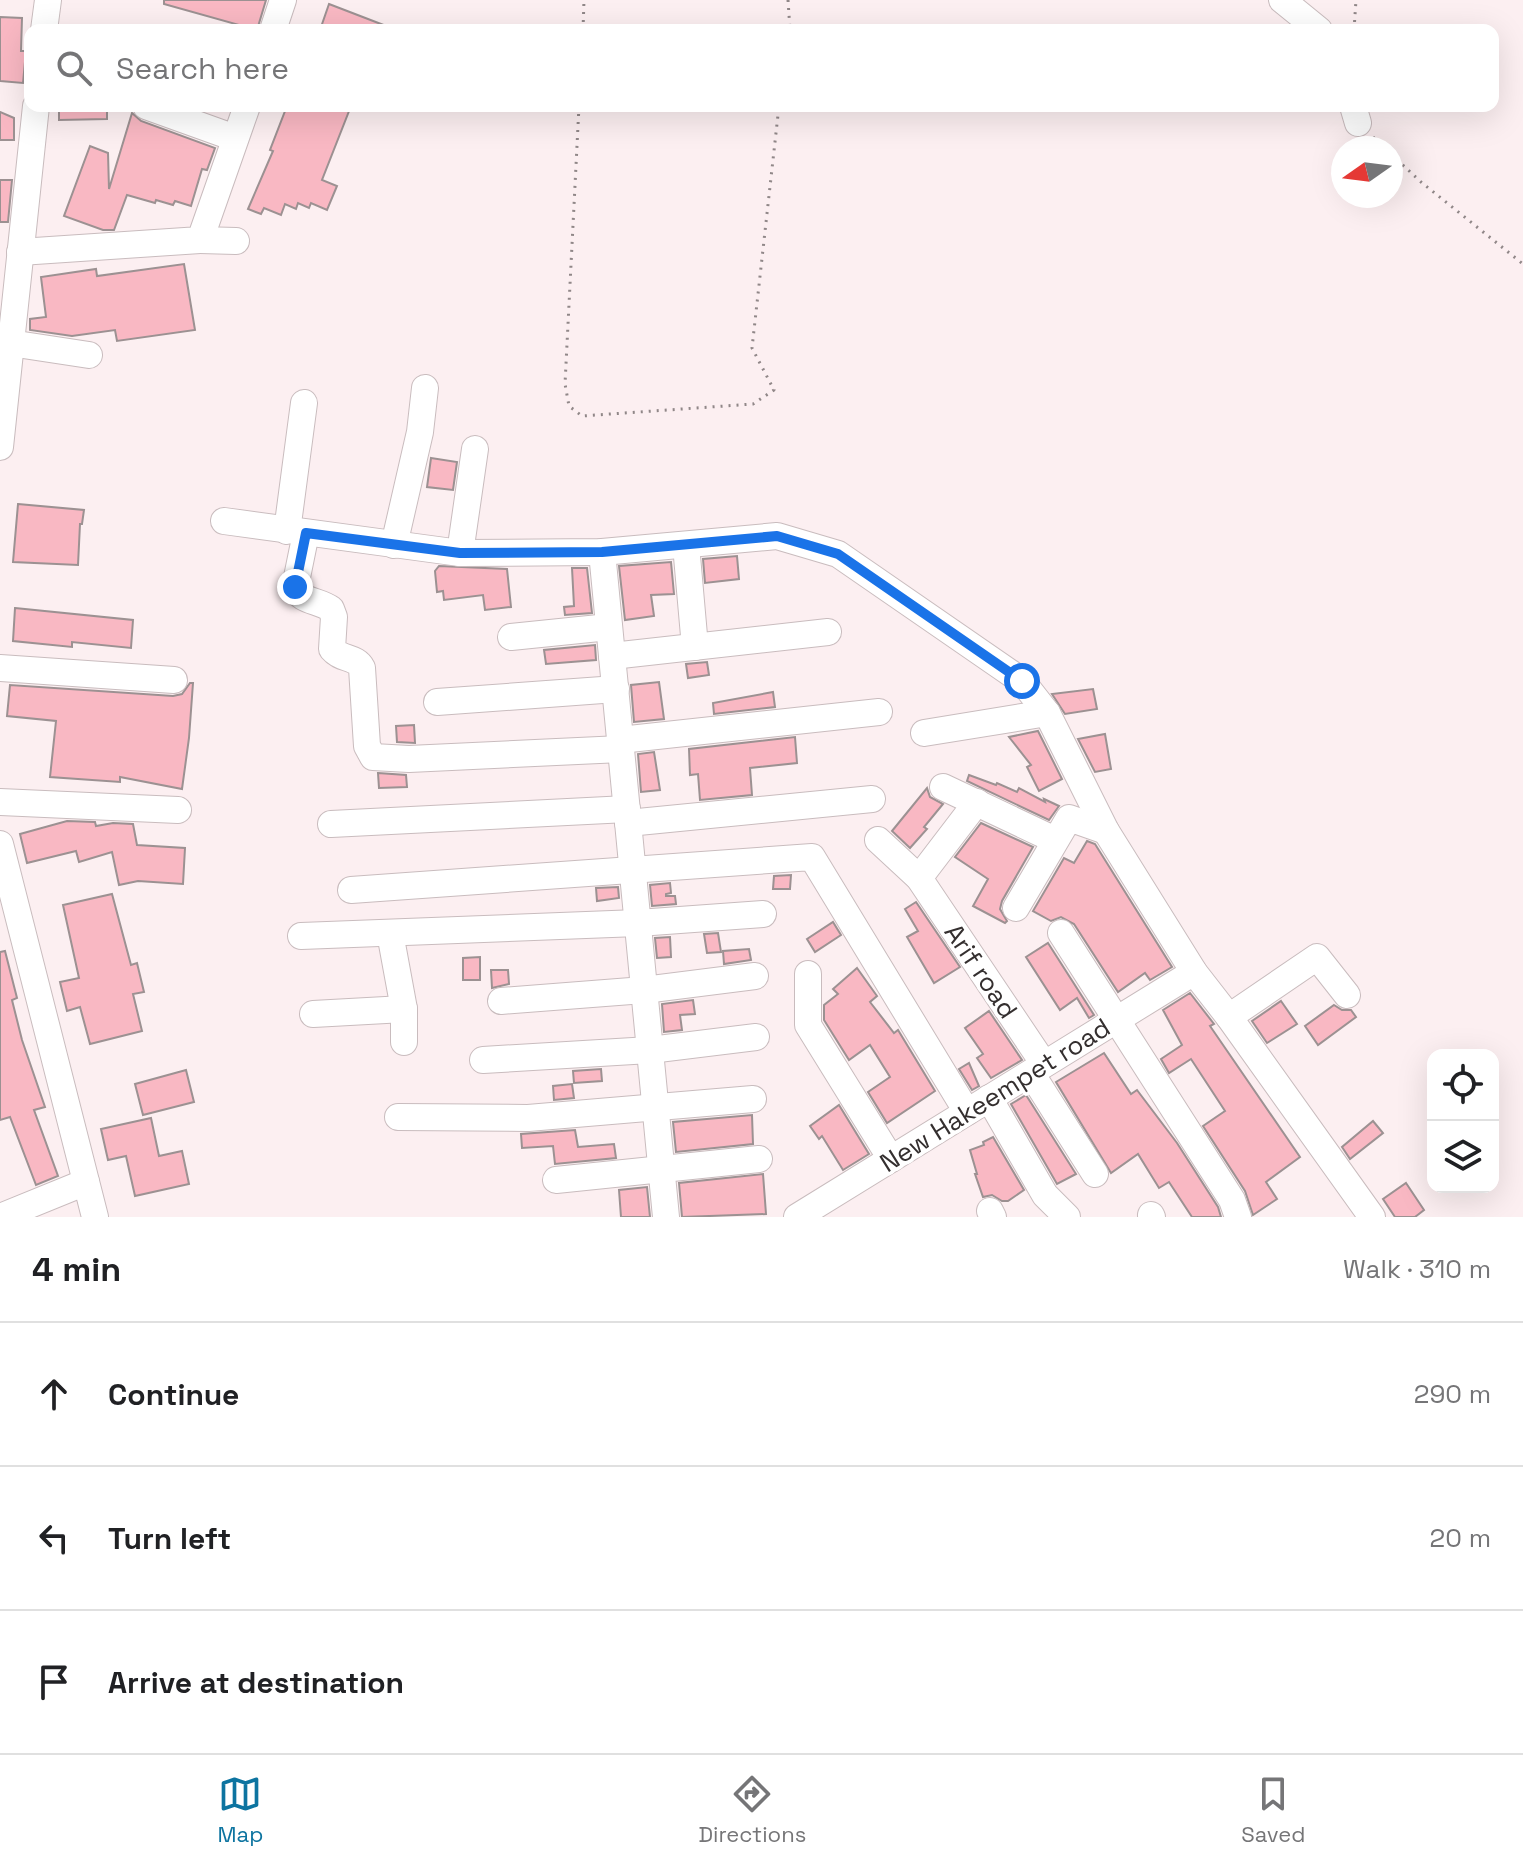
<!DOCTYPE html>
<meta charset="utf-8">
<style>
:root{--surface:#fff;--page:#f6f6f6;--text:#202124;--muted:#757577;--line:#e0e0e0;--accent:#0d74a0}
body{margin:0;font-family:"Space Grotesk",sans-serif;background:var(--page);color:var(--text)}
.controls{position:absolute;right:24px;bottom:24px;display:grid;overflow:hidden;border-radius:16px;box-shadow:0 8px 32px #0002}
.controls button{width:72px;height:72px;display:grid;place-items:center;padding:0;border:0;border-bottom:2px solid var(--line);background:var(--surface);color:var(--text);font:40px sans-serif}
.compass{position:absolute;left:1331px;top:136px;width:72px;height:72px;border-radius:50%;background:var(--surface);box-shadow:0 8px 32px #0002;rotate:256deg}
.stop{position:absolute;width:24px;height:24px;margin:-18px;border:6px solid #1a73e8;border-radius:50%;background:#fff}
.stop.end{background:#1a73e8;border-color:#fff;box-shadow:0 2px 8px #0008}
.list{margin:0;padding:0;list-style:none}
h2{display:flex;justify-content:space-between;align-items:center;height:104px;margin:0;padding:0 32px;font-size:34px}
h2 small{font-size:26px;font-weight:400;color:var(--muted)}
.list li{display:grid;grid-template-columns:52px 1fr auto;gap:24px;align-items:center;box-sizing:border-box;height:144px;padding:0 32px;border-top:2px solid var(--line)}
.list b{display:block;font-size:30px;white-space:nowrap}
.list em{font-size:26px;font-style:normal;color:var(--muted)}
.icon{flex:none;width:44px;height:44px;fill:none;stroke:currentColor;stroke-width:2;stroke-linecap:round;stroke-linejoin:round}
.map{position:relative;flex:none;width:1523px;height:1217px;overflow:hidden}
.search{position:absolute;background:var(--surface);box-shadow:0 8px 32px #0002;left:24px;right:24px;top:24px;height:88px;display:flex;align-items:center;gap:20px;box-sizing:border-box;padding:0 28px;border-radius:16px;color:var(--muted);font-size:30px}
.sheet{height:536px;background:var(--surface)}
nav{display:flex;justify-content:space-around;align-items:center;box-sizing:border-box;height:112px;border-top:2px solid var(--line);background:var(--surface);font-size:22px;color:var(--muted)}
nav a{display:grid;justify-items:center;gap:4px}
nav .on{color:var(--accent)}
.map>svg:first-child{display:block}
</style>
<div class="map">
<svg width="1523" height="1217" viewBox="0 0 1523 1217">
<rect width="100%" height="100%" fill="#fceff1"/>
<!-- building -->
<g fill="#f9b8c3" stroke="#9c9192" stroke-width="2">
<path d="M164 0H266L257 30 164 4Z"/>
<path d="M329 4 394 29V30H320Z"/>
<path d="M0 17 22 18 21 51H26L23 83 0 81Z"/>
<path d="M59 106H107V119L59 120Z"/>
<path d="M287 106H351L322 180 337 186 327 210 311 203 309 208 298 203 296 209 285 204 281 215 264 208 261 214 248 209 273 151 270 150Z"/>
<path d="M0 112 14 118V140H0Z"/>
<path d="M132 113 141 121 215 148 207 170 202 169 191 206 175 201 173 205 156 200 155 203 127 195 114 230H103L64 216 90 146 108 153 109 189Z"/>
<path d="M0 180H12L8 222H0Z"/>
<path d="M184 264 195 330 117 341 115 330 72 336 30 330V319L46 317 41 277 96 269 97 276Z"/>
<path d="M431 458 457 462 453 490 427 487Z"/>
<path d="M18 504 84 510 82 524H80L78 565 13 562Z"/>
<path d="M737 556 739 579 705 583 703 559Z"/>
<path d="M671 562 674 594 651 595 654 616 625 620 619 566Z"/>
<path d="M439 566 507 569 511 607 485 610 483 595 444 600 443 591 437 592 435 571Z"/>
<path d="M572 568H587L592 613 565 615 564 607 574 606Z"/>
<path d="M15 608 133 620 131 648 72 642V647L13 641Z"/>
<path d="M595 645 596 660 546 664 544 650Z"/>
<path d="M707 662 709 675 688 678 686 664Z"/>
<path d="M659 682 664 719 634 722 631 685Z"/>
<path d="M190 683H193L189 738 182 789 120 777V782L50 777 56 721 7 716 10 685 173 696 182 694Z"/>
<path d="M1093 689 1097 709 1065 714 1052 694Z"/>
<path d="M773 692 775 707 714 714 713 703Z"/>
<path d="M414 725 415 743 397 742 396 726Z"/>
<path d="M1038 731 1062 779 1039 791 1027 767 1031 765 1009 737Z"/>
<path d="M1105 734 1111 769 1095 772 1078 739Z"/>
<path d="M795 737 797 763 750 768 752 795 700 800 698 774 690 775 689 749Z"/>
<path d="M654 752 660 790 641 792 638 754Z"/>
<path d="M378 773 406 775 407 787 379 788Z"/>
<path d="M969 775 996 785 997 783 1017 792 1019 788 1045 802 1044 799 1059 806 1049 820 967 781Z"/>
<path d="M927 788 930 797 943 804 924 827 927 829 910 848 892 831Z"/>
<path d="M67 821 95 822 96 826 113 823 133 824 137 845 185 848 183 884 138 881 119 885 112 852 79 862 76 851 27 863 20 834Z"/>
<path d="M981 823 1033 847 1002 901 1000 909 1007 921 1005 923 973 906 988 879 955 857Z"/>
<path d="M1087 841 1095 844 1172 967 1150 980 1145 973 1118 992 1074 924 1061 917 1051 921 1033 911 1064 858 1074 863Z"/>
<path d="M791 875 790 889H773L774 876Z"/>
<path d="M670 883 671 893 666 894V896H675L676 904 652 906 650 885Z"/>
<path d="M618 887 619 898 597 901 596 888Z"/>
<path d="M112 894 131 965 137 963 144 992 133 994 142 1031 90 1044 80 1007 67 1011 60 982 79 978 63 905Z"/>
<path d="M916 902 960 967 934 983 907 937 918 931 905 909Z"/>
<path d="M833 922 841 935 815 952 807 939Z"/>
<path d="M718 933 721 952 707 953 704 934Z"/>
<path d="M670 937 671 957 657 958 655 938Z"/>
<path d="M1048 943 1094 1015 1089 1018 1077 998 1060 1010 1026 957Z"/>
<path d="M749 949 751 960 724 964 723 951Z"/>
<path d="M5 951 17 998 12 1000 22 1040 45 1107 34 1110 58 1176 36 1185 10 1117 0 1120V952Z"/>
<path d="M480 957V980H463V958Z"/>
<path d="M857 968 877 996 870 1002 894 1033 898 1030 935 1091 887 1123 868 1092 890 1077 870 1045 849 1060 824 1020V1005L838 994 833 989Z"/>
<path d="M491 970H508L509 984 492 988Z"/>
<path d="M1190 993 1214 1024 1210 1026 1300 1157 1266 1182 1277 1199 1253 1215 1245 1191 1203 1126 1225 1111 1191 1059 1169 1073 1161 1059 1182 1045 1163 1010Z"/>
<path d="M693 1000 695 1014 680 1015 682 1030 664 1032 662 1004Z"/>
<path d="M1281 1001 1297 1024 1267 1043 1252 1021Z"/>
<path d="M1334 1005 1342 1010H1351L1356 1017 1318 1045 1305 1026Z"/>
<path d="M989 1011 1022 1060 991 1078 977 1058 983 1054 965 1028Z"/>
<path d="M1104 1053 1131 1094 1137 1090 1177 1143 1218 1207 1221 1217H1192L1169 1182 1159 1188 1138 1154 1111 1173 1056 1082Z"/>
<path d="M969 1063 979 1086 972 1090 959 1069Z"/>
<path d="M601 1069 602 1081 574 1083 573 1071Z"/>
<path d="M186 1070 194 1102 143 1115 135 1084Z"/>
<path d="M572 1084 574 1098 554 1100 553 1086Z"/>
<path d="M1026 1095 1076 1174 1057 1184 1011 1104Z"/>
<path d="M839 1105 869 1154 843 1170 822 1136 819 1139 810 1126Z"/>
<path d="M752 1115 753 1144 676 1152 673 1122Z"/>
<path d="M151 1118 159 1156 182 1151 189 1184 135 1196 126 1156 108 1160 101 1129Z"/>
<path d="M1373 1121 1383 1133 1350 1159 1342 1147Z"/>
<path d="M575 1130 578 1147 614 1144 616 1158 555 1164 553 1146 522 1148 521 1134Z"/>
<path d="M993 1137 1024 1190 1008 1201H1002L992 1195 983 1197 975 1174H977L970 1150 984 1145 983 1142Z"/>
<path d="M763 1174 766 1214 682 1217 679 1183Z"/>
<path d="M1406 1183 1424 1210 1415 1217H1395L1383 1199Z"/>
<path d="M647 1187 650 1217H621L619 1190Z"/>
</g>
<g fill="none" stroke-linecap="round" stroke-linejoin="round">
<!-- minor casing -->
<g stroke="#c9bcbe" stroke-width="28">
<g id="minor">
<path d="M1282 0 1319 30"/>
<path d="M44 30 48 0"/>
<path d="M273 30 283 0"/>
<path d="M146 106 235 138"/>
<path d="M1353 106 1358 123"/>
<path d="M200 240 236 241"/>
<path d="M20 252 200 240 247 106"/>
<path d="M10 343 89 355"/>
<path d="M0 447 36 106"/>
<path d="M475 449 460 553 602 552 777 536 838 554 1022 681 1047 713 1106 831 1194 972 1229 1017 1372 1217"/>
<path d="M224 521 460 553"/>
<path d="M287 531 304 403"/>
<path d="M306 533 295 587C300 602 319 600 331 609L334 617 332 649C341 660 356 656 362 668L367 746 373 757 409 759 621 749"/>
<path d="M394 545 420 432 425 388"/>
<path d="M686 545 695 647"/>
<path d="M602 552 666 1217"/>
<path d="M511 637 609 627"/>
<path d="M612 656 828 632"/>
<path d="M0 668 174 680"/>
<path d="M437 702 616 689"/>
<path d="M924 733 1047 713"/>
<path d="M620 740 879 712"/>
<path d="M943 787 1055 840"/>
<path d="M0 802 178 810"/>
<path d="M628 823 872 799"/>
<path d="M331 824 627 809"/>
<path d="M878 840 919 878 1044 1064"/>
<path d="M0 844 95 1217"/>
<path d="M919 878 977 802"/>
<path d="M351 890 812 857 967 1112"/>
<path d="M1016 908 1069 818 1106 831"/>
<path d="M390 933 404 1009V1042"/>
<path d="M1061 933 1232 1200 1238 1217"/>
<path d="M301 936 638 923 763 914"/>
<path d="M808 974V1025L891 1159"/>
<path d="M501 1001 644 990 755 976"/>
<path d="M313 1014 404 1009"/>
<path d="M1229 1017 1317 957 1347 995"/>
<path d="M483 1060 650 1050 756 1037"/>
<path d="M1031 1073 1095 1174"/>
<path d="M989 1098 1045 1195 1067 1217"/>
<path d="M398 1117 528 1118 753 1099"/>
<path d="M556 1180 759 1159"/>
<path d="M990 1211 993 1217"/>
<path d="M1151 1215 1152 1217"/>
<path d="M0 1217 86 1182"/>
<path d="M797 1217 1194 972"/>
</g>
</g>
<!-- path -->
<g stroke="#908788" stroke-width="3" stroke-dasharray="2 6" stroke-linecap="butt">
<path d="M788 0 790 30"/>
<path d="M583 30 584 0"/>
<path d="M1354 30 1356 0"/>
<path d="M579 106 565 384 569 406 582 416 753 404 774 390 752 348 779 106"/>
<path d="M1373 137 1385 148"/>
<path d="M1391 154 1421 182 1523 264"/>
</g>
<!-- minor -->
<use href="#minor" stroke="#fff" stroke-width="26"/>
</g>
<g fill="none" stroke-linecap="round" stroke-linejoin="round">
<!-- route -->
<path stroke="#1a73e8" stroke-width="10" d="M295 587 306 533 460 553 602 552 777 536 838 554 1022 681"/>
</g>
<g text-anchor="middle" stroke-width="7" stroke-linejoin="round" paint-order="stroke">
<!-- street labels -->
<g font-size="26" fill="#342f2f" stroke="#fff">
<text transform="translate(981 971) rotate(56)" y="9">Arif road</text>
<text transform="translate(995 1095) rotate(-32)" y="9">New Hakeempet road</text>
</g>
</g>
</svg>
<div class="controls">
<button><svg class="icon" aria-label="locate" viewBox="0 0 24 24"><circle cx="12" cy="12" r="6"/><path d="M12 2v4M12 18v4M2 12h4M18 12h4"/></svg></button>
<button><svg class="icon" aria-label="layers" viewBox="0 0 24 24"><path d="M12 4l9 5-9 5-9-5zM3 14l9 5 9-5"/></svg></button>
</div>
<svg class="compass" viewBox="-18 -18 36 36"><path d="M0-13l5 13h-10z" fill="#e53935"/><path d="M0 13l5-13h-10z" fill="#757577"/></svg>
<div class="stop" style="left:1022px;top:681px"></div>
<div class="stop end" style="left:295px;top:587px"></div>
<div class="search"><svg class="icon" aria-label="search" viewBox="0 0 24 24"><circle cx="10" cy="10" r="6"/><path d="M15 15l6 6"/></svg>Search here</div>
</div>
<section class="sheet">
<h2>4 min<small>Walk · 310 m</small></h2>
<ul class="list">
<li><svg class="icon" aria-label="ahead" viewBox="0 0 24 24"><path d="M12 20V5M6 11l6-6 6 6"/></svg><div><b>Continue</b></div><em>290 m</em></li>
<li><svg class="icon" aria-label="left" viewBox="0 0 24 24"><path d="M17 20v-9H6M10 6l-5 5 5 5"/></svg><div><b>Turn left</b></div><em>20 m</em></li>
<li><svg class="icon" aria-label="arrive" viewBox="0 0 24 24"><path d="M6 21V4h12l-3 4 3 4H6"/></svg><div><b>Arrive at destination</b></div></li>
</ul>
</section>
<nav>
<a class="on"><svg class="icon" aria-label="map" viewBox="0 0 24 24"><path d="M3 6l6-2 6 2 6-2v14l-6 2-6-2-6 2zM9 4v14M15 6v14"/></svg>Map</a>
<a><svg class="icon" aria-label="directions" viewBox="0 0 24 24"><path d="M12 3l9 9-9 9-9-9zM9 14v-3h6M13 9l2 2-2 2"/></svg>Directions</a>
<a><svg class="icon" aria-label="saved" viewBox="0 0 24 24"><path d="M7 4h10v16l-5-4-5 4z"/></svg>Saved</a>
</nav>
